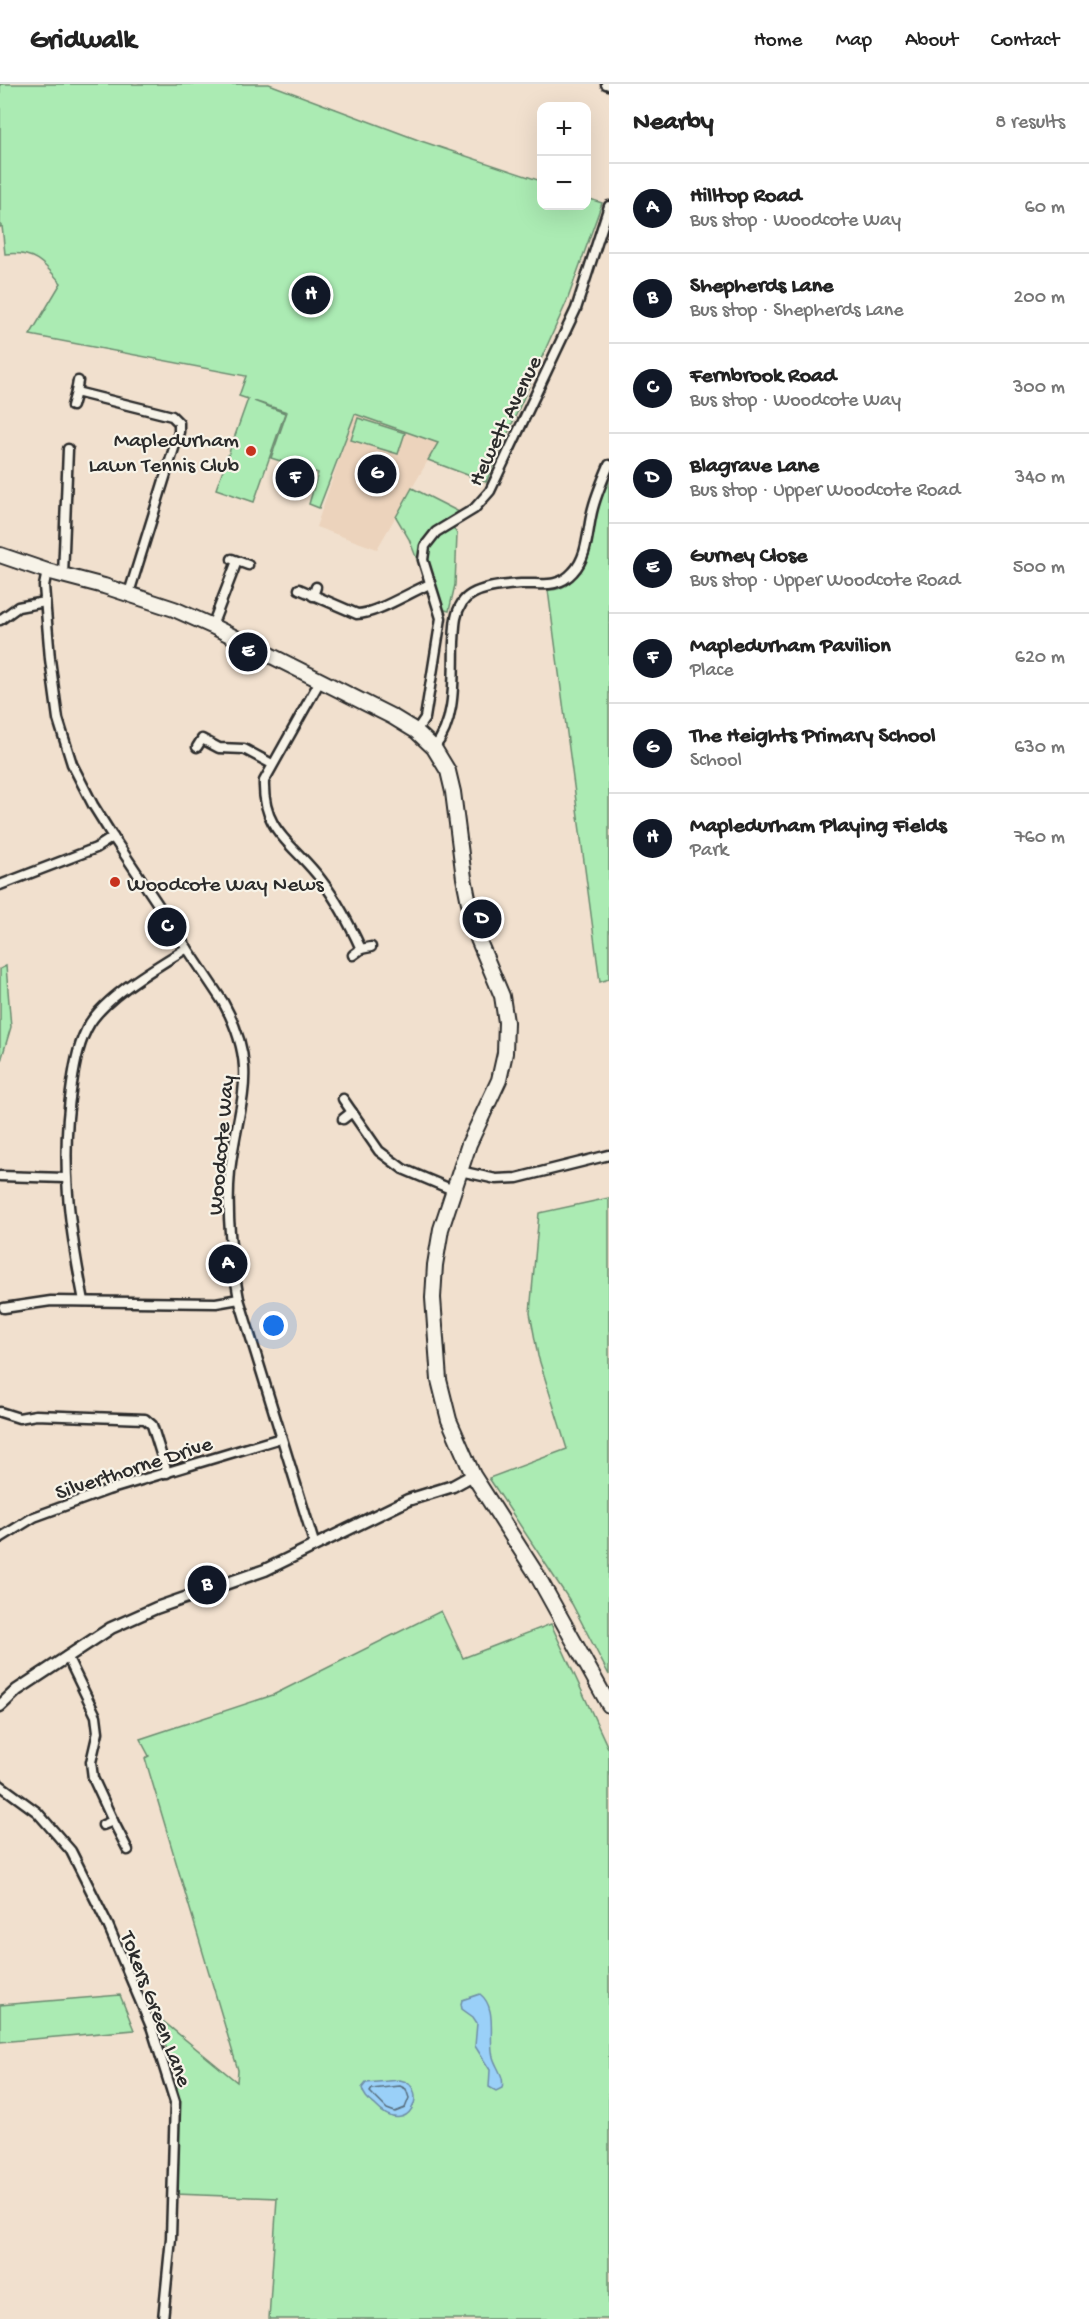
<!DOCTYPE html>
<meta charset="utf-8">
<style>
:root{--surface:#fff;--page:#f6f6f6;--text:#222;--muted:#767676;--line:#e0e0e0;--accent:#111827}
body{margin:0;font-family:"Gochi Hand",sans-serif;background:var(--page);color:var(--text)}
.controls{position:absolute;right:18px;top:18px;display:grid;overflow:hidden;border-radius:12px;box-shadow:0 6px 24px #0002}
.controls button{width:54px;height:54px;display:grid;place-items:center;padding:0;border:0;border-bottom:2px solid var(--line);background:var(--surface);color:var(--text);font:30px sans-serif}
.you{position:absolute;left:274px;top:1242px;width:21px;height:21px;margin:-15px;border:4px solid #fff;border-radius:50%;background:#1a73e8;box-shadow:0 0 0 9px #1a73e833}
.badge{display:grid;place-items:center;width:39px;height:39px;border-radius:50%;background:var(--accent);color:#fff;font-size:20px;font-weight:700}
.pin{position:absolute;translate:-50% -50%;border:3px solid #fff;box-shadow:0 2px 6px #0006}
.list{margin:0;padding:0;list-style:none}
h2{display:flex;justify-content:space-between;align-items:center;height:78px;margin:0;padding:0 24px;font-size:26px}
h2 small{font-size:20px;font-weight:400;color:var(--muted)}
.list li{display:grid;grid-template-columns:39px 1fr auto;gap:18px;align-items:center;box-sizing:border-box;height:90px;padding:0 24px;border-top:2px solid var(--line)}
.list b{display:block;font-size:22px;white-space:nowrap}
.list p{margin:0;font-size:20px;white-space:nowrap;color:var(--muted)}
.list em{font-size:20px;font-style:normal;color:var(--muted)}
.map{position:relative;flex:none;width:609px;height:2235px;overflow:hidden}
header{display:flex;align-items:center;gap:36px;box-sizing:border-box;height:84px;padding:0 30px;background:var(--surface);border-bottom:2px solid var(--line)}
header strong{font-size:28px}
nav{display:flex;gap:33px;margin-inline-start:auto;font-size:21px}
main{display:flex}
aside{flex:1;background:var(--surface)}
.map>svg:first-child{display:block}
</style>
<header>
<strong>Gridwalk</strong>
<nav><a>Home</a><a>Map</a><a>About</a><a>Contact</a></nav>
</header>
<main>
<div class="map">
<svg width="609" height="2235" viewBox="0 0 609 2235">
<rect width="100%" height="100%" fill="#f1e0ce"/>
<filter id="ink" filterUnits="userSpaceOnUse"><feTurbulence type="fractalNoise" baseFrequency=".0167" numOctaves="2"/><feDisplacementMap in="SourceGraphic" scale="12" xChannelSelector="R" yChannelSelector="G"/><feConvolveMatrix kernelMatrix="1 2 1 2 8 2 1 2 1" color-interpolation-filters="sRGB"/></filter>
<g filter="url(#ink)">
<!-- built -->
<path fill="#ecd3bc" d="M355 329 438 359 377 465 316 443Z"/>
<!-- green -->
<g fill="#abebb3" stroke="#6b8b6f" stroke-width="1.5">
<path d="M0 0H269L421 57 541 97 542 122H586L587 114 602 119 567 217 486 398 428 376 438 359 355 330 319 424 309 420 318 389 271 374 287 328 254 317 285 329 254 418 216 405 248 315 239 312 246 292 30 251 61 199C43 178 34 167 5 170L2 142 0 143Z"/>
<path d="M358 334 405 349 398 370 351 356Z"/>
<path d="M609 395V895L600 898 548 506C587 507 588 452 596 425 599 415 605 405 609 395Z"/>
<path d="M412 404 461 429C443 443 415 449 420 477L418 478 409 455 396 433Z"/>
<path d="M453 443 457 450 455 501 449 527 441 525 427 473 431 458Z"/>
<path d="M6 882 11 943 0 980V885Z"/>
<path d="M609 1114V1591L572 1520 489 1394 567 1365 538 1272 530 1229 539 1129Z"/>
<path d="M441 1527 463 1574 551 1540 609 1666V2235H269L277 2114 176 2110 177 1991 153 1929 237 1998 238 1986 145 1674 149 1672 140 1655 273 1611Z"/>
<path d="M120 1911 134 1946 0 1958V1921Z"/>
</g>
<!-- water -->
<g fill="#9ad0f8" stroke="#6e8ea6" stroke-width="1.5">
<path d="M480 1910C498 1924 488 1953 493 1973 496 1984 505 1992 502 2004L496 2007 489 2003 490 1986 475 1962 477 1939 473 1933 462 1925 461 1920 462 1916Z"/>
<path d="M400 1996C431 2002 409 2057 376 2022 369 2016 364 2013 362 2004L366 1999Z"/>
</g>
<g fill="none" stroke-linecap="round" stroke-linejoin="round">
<!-- shore -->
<path stroke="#576d7d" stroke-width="1.5" d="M400 2002 406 2005 409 2014 405 2024 395 2028 387 2025 370 2008 372 2005Z"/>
<!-- minor casing -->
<g stroke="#2b2b2b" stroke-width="13">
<g id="minor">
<path d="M606 0 609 1"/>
<path d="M76 308 78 297"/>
<path d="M72 322 76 308 172 332 179 339V348L129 509"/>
<path d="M232 475 248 481"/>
<path d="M47 487 44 502 50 575 58 635 72 680 93 721 113 753 223 918C261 987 238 1017 230 1087 226 1130 231 1173 239 1215L315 1462"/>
<path d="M63 492 68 365"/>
<path d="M299 505 357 530C376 530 410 508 430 500"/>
<path d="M313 512 316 503"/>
<path d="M0 536 18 523 45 518"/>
<path d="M212 542 237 477"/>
<path d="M320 597 264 697C262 749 295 760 322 797 338 818 350 841 361 865L353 871"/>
<path d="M416 647 425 634 441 534 423 476 425 462 436 448 474 425 490 407 576 225 609 122"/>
<path d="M197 663 202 655 219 664 244 665 272 680"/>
<path d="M434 664C457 636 453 593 454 558 455 545 454 531 462 519 472 503 505 501 521 500 540 499 558 505 573 488 589 471 587 445 593 424 597 409 603 395 609 381"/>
<path d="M0 801 96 764 113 753"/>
<path d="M361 865 371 863"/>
<path d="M343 1015 379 1067 403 1085 453 1106"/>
<path d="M343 1035 352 1028"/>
<path d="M460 1087 496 1095 517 1094 609 1071"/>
<path d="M0 1092 65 1094"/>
<path d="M84 1217C69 1142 60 1076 72 1000 75 979 79 957 90 939 109 910 157 883 187 864"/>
<path d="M4 1224 51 1217 216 1219 239 1215"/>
<path d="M0 1328 19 1334 36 1331 145 1335 152 1341 167 1389"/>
<path d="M0 1454 34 1433 108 1406 281 1354"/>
<path d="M67 1572 96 1632 98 1648 91 1678 93 1694 113 1737 103 1741"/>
<path d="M0 1701 37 1728 71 1767 108 1841 152 1945 175 2018 171 2154 163 2235"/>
<path d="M113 1737 128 1766"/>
</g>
</g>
<!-- tertiary casing -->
<g stroke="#2b2b2b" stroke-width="15">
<path id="tertiary" d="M0 1622 17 1606 111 1544 156 1524 265 1486 408 1416 453 1402 473 1391"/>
</g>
<!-- primary casing -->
<g stroke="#2b2b2b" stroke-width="18">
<path id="primary" d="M0 471 47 487 104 502 174 525 212 542 393 633 416 647 434 664 448 687 453 708 464 794 471 829 478 855 502 912 506 938 505 969 499 996 469 1060 441 1145 435 1181 433 1214 439 1296 449 1336 473 1391 537 1491 609 1621"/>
</g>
<!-- minor -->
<use href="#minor" stroke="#f7f3e8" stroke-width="8"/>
<!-- tertiary -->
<use href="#tertiary" stroke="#f7f3e8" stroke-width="10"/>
<!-- primary -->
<use href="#primary" stroke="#f7f3e8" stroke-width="14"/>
</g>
</g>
<!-- markers -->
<g fill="#c8321e" stroke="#f7f3e8" stroke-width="2">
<circle cx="251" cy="367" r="6"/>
<circle cx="115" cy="798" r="6"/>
</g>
<g text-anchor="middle" stroke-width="4.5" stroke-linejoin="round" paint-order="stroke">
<!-- street labels -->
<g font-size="22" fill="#2b2b2b" stroke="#f7f3e8">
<text transform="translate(503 336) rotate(-64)" y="8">Hewett Avenue</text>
<text transform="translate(219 1061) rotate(-85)" y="8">Woodcote Way</text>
<text transform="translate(133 1382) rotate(-18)" y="8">Silverthorne Drive</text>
<text transform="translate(158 1924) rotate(69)" y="8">Tokers Green Lane</text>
</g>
<!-- poi labels -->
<g font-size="22" fill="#2b2b2b" stroke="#f7f3e8" text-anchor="end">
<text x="239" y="362">Mapledurham<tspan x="239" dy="25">Lawn Tennis Club</tspan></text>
<text x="127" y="806" text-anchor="start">Woodcote Way News</text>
</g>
</g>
</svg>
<div class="controls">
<button>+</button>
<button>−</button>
</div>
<div class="you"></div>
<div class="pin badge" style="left:228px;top:1180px">A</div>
<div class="pin badge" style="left:207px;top:1501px">B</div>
<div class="pin badge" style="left:167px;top:843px">C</div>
<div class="pin badge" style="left:482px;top:835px">D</div>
<div class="pin badge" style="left:248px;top:568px">E</div>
<div class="pin badge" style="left:295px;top:394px">F</div>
<div class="pin badge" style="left:377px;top:390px">G</div>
<div class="pin badge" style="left:311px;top:211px">H</div>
</div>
<aside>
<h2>Nearby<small>8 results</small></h2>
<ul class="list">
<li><span class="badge">A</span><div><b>Hilltop Road</b><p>Bus stop · Woodcote Way</p></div><em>60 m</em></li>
<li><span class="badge">B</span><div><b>Shepherds Lane</b><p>Bus stop · Shepherds Lane</p></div><em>200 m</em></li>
<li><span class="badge">C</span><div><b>Fernbrook Road</b><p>Bus stop · Woodcote Way</p></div><em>300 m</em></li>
<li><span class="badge">D</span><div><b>Blagrave Lane</b><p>Bus stop · Upper Woodcote Road</p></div><em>340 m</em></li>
<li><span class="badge">E</span><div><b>Gurney Close</b><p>Bus stop · Upper Woodcote Road</p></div><em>500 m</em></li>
<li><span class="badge">F</span><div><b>Mapledurham Pavilion</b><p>Place</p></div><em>620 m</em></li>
<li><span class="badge">G</span><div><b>The Heights Primary School</b><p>School</p></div><em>630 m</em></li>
<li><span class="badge">H</span><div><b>Mapledurham Playing Fields</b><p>Park</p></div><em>760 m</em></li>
</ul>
</aside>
</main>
